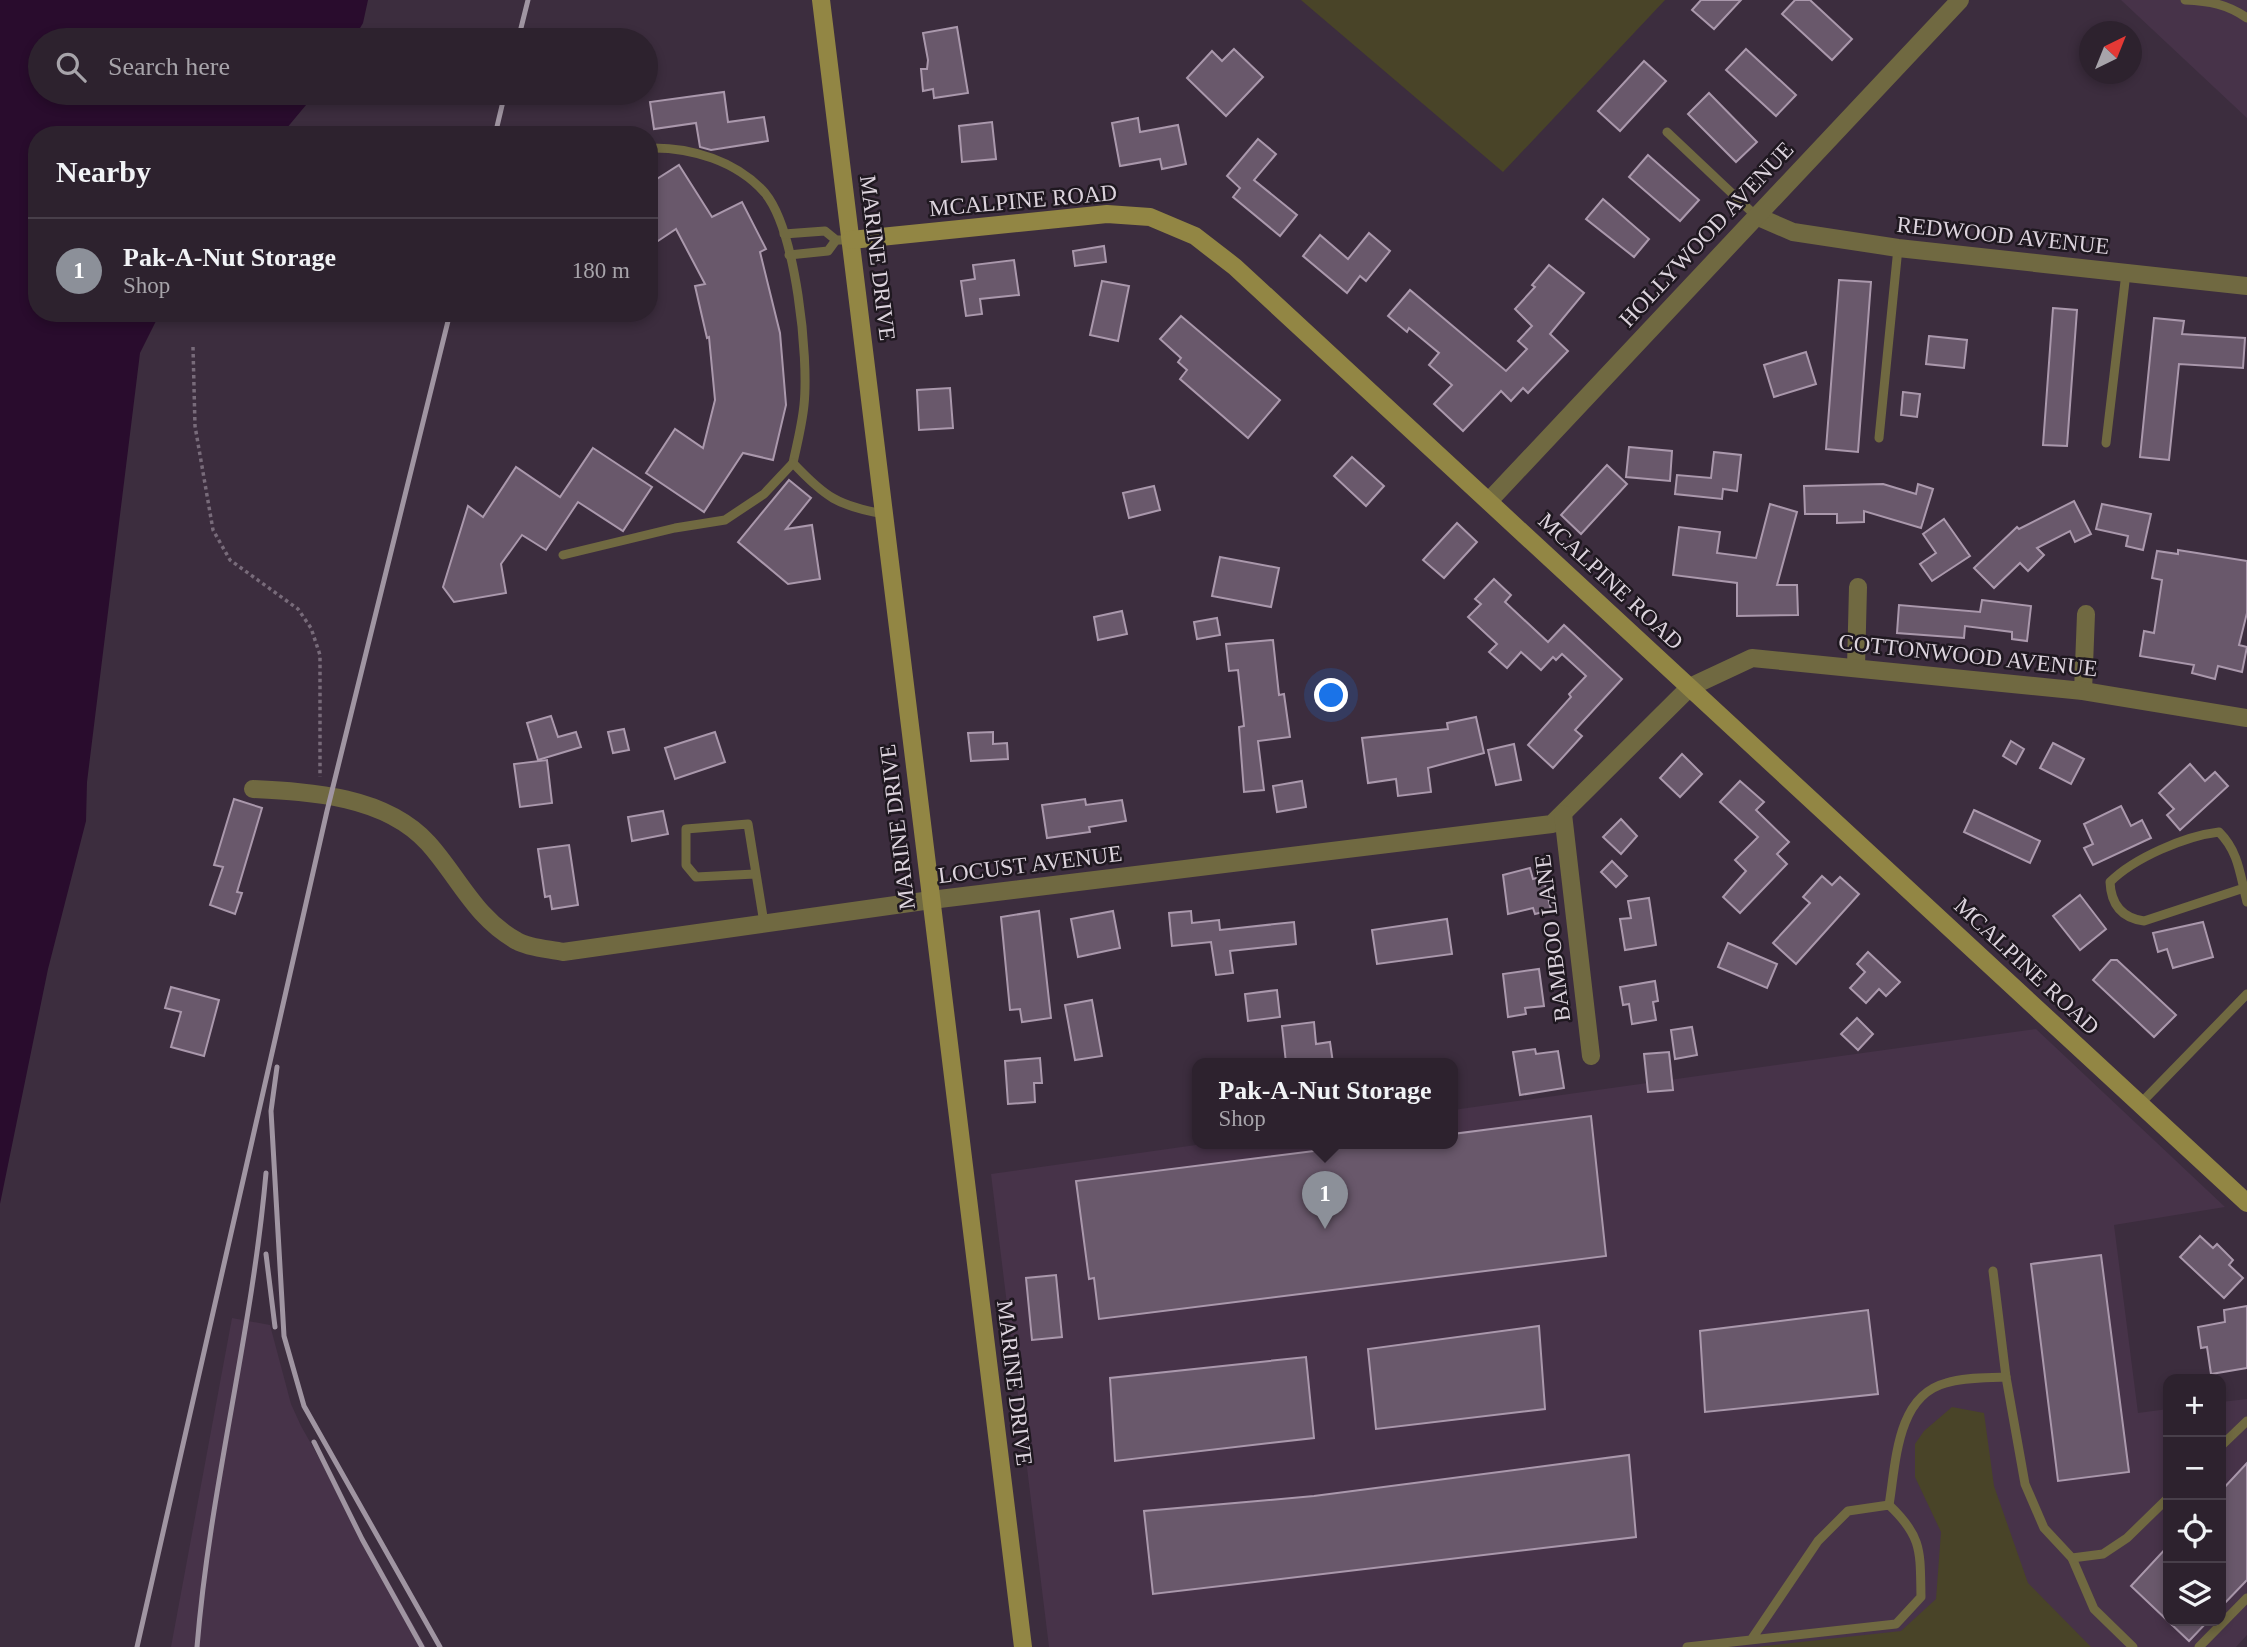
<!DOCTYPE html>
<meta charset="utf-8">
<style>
:root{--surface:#2d222e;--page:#392f3a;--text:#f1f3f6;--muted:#a7a4aa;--line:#483f4a;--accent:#8c9099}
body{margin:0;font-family:"Times New Roman",serif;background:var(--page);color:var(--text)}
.controls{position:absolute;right:21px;bottom:21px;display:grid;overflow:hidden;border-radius:14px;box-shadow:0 4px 10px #0003}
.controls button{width:63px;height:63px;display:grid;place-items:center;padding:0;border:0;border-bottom:2px solid var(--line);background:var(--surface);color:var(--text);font:35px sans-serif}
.compass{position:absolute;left:2079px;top:21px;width:63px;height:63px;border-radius:50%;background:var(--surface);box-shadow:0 4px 10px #0003;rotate:43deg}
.you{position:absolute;left:1332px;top:696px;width:24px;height:24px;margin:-18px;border:5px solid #fff;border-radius:50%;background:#1a73e8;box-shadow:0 0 0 10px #1a73e833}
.badge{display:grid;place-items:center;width:46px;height:46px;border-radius:50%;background:var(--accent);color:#fff;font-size:23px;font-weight:700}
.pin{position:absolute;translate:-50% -58px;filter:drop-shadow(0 2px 4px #0008)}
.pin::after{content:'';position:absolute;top:37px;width:24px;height:21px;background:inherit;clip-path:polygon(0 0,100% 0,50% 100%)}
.popup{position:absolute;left:1192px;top:1058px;width:266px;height:91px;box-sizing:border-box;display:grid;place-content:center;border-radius:14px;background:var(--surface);filter:drop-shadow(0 2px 5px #0005);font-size:23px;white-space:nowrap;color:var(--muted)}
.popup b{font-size:26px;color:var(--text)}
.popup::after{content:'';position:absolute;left:50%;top:100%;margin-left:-14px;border:14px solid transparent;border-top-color:var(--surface)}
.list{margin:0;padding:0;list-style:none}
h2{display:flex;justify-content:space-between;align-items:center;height:91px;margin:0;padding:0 28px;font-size:30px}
h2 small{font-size:23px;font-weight:400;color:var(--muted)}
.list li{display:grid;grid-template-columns:46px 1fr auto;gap:21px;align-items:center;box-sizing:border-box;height:105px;padding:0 28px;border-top:2px solid var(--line)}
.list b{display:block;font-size:26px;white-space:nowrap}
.list p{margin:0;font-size:23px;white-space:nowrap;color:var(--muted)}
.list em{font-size:23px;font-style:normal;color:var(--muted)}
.icon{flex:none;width:38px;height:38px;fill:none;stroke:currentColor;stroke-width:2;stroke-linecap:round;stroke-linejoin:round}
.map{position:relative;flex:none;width:2247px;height:1647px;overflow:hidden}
.search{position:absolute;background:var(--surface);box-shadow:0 4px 10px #0003;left:28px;top:28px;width:630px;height:77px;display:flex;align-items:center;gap:18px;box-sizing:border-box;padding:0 24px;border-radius:38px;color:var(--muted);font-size:26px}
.panel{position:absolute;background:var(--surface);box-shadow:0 4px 10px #0003;left:28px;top:126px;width:630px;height:196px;border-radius:28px}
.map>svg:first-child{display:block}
</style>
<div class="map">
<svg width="2247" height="1647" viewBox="0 0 2247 1647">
<rect width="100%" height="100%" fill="#3c2d3e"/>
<!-- built -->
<g fill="#473349">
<path d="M2121 0H2247V118Z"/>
<path d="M2036 1029 2225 1207 2114 1225 2138 1413 2168 1409V1621H2221V1402L2247 1399V1635L2236 1647H1049L991 1174 1210 1143H1453V1110Z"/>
<path d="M232 1318 270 1325 291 1404 301 1426 426 1647H171Z"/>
</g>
<!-- green -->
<g fill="#494428">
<path d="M1301 0H1665L1503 172Z"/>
<path d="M1952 1407 1984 1413 1994 1486 2028 1583 2091 1647H1756L1901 1631 1936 1599 1941 1532 1915 1477V1444L1924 1431Z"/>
</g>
<!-- water -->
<path fill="#290c2d" d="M0 0H368L363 23 353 40H40V93H316L281 135H37V313H160L140 353 87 782 86 821 48 969 0 1204Z"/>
<!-- building -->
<g fill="#69586b" stroke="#aa98ac" stroke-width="2">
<path d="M1701 0H1741L1714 29 1692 10Z"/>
<path d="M1795 0H1810L1852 39 1832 60 1782 14Z"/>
<path d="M957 27 968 93 934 98 933 89 923 91 921 69H927L928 60 923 33Z"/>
<path d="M1234 49 1263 77 1226 116 1187 78 1212 51 1222 61Z"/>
<path d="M1746 49 1796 95 1776 116 1726 70Z"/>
<path d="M1644 61 1666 81 1620 131 1598 111Z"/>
<path d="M724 92 728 122 764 117 768 141 711 150 700 147 696 123 654 129 650 102Z"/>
<path d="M1709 93 1757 142 1736 162 1688 114Z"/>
<path d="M1138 118 1140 132 1178 125 1186 164 1162 169 1160 159 1120 166 1112 123Z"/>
<path d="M992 122 996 159 962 162 959 126Z"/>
<path d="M1258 139 1276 154 1254 180 1297 215 1280 236 1233 197 1240 188 1227 176Z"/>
<path d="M1648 155 1699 200 1680 221 1629 177Z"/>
<path d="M679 165 712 217 742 202 766 249 760 252 780 333 786 405 773 460 743 453 704 512 646 473 675 429 703 448 715 400 709 337 707 338 695 286 705 284 676 229 649 247V184Z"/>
<path d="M1603 199 1649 239 1634 257 1586 219Z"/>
<path d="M1369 233 1390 251 1366 281 1360 276 1347 293 1303 256 1320 235 1348 259Z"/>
<path d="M1104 246 1106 262 1075 266 1073 251Z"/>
<path d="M1014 260 1019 295 980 299 982 314 966 316 961 281 975 279 973 265Z"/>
<path d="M1549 265 1584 293 1550 334 1568 351 1528 393 1523 388 1511 401 1501 391 1463 431 1434 404 1452 385 1429 365 1439 353 1409 328 1407 332 1388 316 1410 290 1506 371 1527 349 1518 341 1532 326 1515 309 1535 287 1532 285Z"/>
<path d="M1839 280 1871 282 1858 452 1826 449Z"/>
<path d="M1102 281 1129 286 1118 341 1090 335Z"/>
<path d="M2053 308 2077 310 2067 446 2043 445Z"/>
<path d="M1181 316 1280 400 1248 438 1180 379 1187 370 1178 362 1181 358 1160 339Z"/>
<path d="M2154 318 2184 321 2182 334 2245 338 2243 368 2179 364 2169 460 2140 457Z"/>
<path d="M1929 336 1967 340 1964 368 1926 364Z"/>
<path d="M1806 352 1816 384 1774 397 1764 365Z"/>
<path d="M950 388 953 428 919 430 917 390Z"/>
<path d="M1903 392 1920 394 1917 417 1901 415Z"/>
<path d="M1629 447 1672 451 1670 481 1626 477Z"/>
<path d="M593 448 652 487 623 531 578 502 546 550 522 535 501 564 506 593 454 602 443 587 468 506 483 517 516 467 560 497Z"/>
<path d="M1714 452 1741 455 1737 491 1723 489 1722 499 1675 494 1677 475 1711 478Z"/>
<path d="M1352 457 1384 486 1366 506 1334 476Z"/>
<path d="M1607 465 1627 484 1581 534 1561 515Z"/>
<path d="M789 480 811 498 786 529 812 525 820 579 788 584 738 542Z"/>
<path d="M1883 484 1916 494 1918 484 1933 489 1921 528 1864 511V522L1837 523V514H1805L1804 486Z"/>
<path d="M1154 486 1160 510 1129 518 1123 493Z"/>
<path d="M2074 501 2091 534 2075 542 2070 531 2037 548 2044 555 2028 571 2020 563 1994 588 1974 568 2017 527 2019 529Z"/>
<path d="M1770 504 1797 512 1777 585H1797L1798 615 1737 616V583L1673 575 1679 527 1720 532 1717 553 1756 558Z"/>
<path d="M2102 504 2151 514 2143 550 2126 546 2128 536 2096 529Z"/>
<path d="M1944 519 1970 556 1932 581 1920 564 1936 553 1923 534Z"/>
<path d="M1457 523 1477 542 1444 578 1423 560Z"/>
<path d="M2178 550 2247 561V613L2239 645 2247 647 2242 672 2218 666 2215 679 2192 673 2194 665 2140 656 2144 631 2154 633 2162 580 2152 578 2157 551 2178 554Z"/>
<path d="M1220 557 1279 568 1271 607 1212 596Z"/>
<path d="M1494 579 1511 595 1505 602 1548 642 1564 625 1622 679 1575 730 1582 736 1553 768 1528 745 1571 697 1569 694 1586 676 1562 654 1556 660 1553 657 1541 670 1521 652 1507 668 1489 652 1497 644 1468 617 1481 604 1475 599Z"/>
<path d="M1982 600 2031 606 2027 641 2012 639V632L1965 626 1964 638 1897 633 1899 605 1980 612Z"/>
<path d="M1122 611 1127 634 1098 640 1094 617Z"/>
<path d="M1217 618 1220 635 1197 639 1194 622Z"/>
<path d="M1273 640 1279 695 1284 694 1290 737 1258 741 1264 790 1244 792 1239 727 1244 726 1238 670 1229 671 1226 644Z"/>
<path d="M551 716 558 737 576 732 581 747 538 760 527 723Z"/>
<path d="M1476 717 1484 753 1428 768 1431 792 1398 796 1396 779 1368 783 1362 738 1448 729 1447 723Z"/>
<path d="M624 729 629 750 613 753 608 732Z"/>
<path d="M715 732 725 762 675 779 665 748Z"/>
<path d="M993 732V744L1007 743 1008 759 971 761 968 733Z"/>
<path d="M2011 741 2024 749 2016 764 2003 756Z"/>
<path d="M2053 743 2084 759 2071 784 2040 768Z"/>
<path d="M1514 744 1521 780 1496 785 1488 750Z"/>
<path d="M1682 754 1702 774 1680 797 1660 778Z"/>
<path d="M547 760 552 803 520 807 514 764Z"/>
<path d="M2190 764 2205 781 2215 772 2228 786 2180 830 2167 815 2174 809 2159 793Z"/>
<path d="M1302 781 1306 807 1277 812 1273 786Z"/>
<path d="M1740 781 1764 802 1756 810 1789 842 1777 854 1787 864 1740 913 1723 897 1746 871 1735 860 1758 837 1720 802Z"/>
<path d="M234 799 262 808 237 892 242 893 235 914 210 905 223 867 214 865Z"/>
<path d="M1085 799 1086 805 1122 800 1126 821 1089 827 1090 832 1047 838 1042 805Z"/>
<path d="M2121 806 2131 826 2142 820 2151 838 2093 865 2084 848 2093 844 2084 824Z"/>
<path d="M1974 810 2040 841 2030 863 1964 832Z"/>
<path d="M663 811 668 834 632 841 628 817Z"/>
<path d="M1621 819 1637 836 1621 854 1603 837Z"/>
<path d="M569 845 578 905 552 909 550 896 545 897 538 849Z"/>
<path d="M1612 861 1627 876 1616 887 1601 872Z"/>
<path d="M1530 868 1533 879 1543 876 1551 910 1535 914 1533 908 1508 914 1503 875Z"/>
<path d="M1822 876 1832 885 1840 877 1859 894 1796 964 1773 943 1810 903 1803 897Z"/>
<path d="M2080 895 2106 929 2080 950 2053 916Z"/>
<path d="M1649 898 1656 945 1625 950 1620 919 1631 918 1628 901Z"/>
<path d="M1039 911 1051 1018 1022 1022 1020 1009 1010 1010 1001 917Z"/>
<path d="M1113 911 1120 948 1078 957 1071 919Z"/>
<path d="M1191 911 1192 923 1219 920 1220 930 1294 922 1296 944 1230 951 1233 973 1216 975 1211 942 1172 946 1169 913Z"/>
<path d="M1447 919 1452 954 1377 964 1372 930Z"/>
<path d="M2203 922 2213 957 2173 968 2167 949 2158 952 2153 933Z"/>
<path d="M1728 943 1777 964 1767 988 1718 967Z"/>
<path d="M1868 952 1900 982 1886 996 1879 989 1866 1003 1850 988 1865 972 1857 964Z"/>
<path d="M2111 960H2117L2176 1015 2154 1037 2093 980Z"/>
<path d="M1539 969 1544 1006 1525 1008 1526 1014 1508 1017 1503 974Z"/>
<path d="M1655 981 1658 1001 1653 1002 1656 1020 1632 1024 1629 1004 1623 1005 1620 987Z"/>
<path d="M171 987 219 1000 204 1056 171 1047 181 1012 165 1008Z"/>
<path d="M1277 990 1280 1017 1248 1021 1245 994Z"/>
<path d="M1092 1000 1102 1056 1075 1060 1065 1005Z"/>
<path d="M1857 1018 1873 1034 1858 1050 1841 1034Z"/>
<path d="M1314 1022 1316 1044 1330 1042 1333 1063H1286L1282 1026Z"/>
<path d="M1692 1027 1697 1055 1675 1059 1671 1030Z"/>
<path d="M1535 1049 1536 1054 1558 1051 1564 1088 1520 1095 1513 1052Z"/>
<path d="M1669 1052 1673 1090 1648 1092 1644 1054Z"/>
<path d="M1040 1058 1042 1083H1034L1035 1102 1008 1104 1005 1061Z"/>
<path d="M1591 1116 1606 1256 1099 1319 1094 1278 1089 1279 1076 1181 1378 1143H1453V1134Z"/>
<path d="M2200 1236 2213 1248 2217 1244 2233 1260 2229 1265 2243 1278 2224 1298 2180 1257Z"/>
<path d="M2101 1255 2129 1472 2058 1481 2031 1264Z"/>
<path d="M1056 1275 1062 1337 1032 1340 1026 1278Z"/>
<path d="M2247 1306V1368L2211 1374 2207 1347 2201 1348 2198 1327 2225 1322 2224 1310Z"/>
<path d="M1868 1310 1878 1394 1705 1412 1700 1331Z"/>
<path d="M1539 1326 1545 1409 1376 1429 1368 1349Z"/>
<path d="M1306 1357 1314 1438 1115 1461 1110 1378Z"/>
<path d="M1629 1455 1636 1537 1153 1594 1144 1511 1314 1496Z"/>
<path d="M2247 1463V1580L2221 1607V1491Z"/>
<path d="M2168 1546V1621H2208L2189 1641 2131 1586Z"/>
</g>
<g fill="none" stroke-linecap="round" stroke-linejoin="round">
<!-- path -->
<path stroke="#786b7a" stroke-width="3.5" stroke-dasharray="3.5 3.5" stroke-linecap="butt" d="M193 347 195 426 213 530 230 560 298 609 311 628 320 655V777"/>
<!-- lane -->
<g stroke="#706941" stroke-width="9">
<path d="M2185 0C2209 1 2227 4 2247 18"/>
<path d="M1667 132 1756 216"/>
<path d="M649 148C691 147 737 161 765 193 796 231 809 357 804 405 802 425 797 444 793 463 825 497 838 506 884 514"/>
<path d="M784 234 825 231 836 240H851"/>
<path d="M789 255 828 251 836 240"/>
<path d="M1879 438 1898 248"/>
<path d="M2106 443 2126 273"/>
<path d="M563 555 675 528 725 520 764 494 793 463"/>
<path d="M755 874 696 877 686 865V829L748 824 764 923"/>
<path d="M2244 888 2144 921C2122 918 2111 905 2110 882 2134 858 2185 836 2219 832 2239 852 2240 875 2247 902"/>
<path d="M2140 1104 2247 994"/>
<path d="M1993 1271 2006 1377"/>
<path d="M2221 1446 2247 1421"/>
<path d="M1889 1505C1896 1464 1896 1396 1946 1383 1965 1377 1986 1378 2006 1377L2025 1484 2044 1528 2072 1558 2094 1609 2133 1647"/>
<path d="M2072 1558 2103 1554 2127 1538 2168 1498"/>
<path d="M1687 1647 1896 1624 1921 1597C1920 1552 1923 1537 1889 1505L1848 1511 1818 1541 1751 1640"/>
<path d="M2199 1647 2247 1598"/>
</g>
<!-- street -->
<g stroke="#706941" stroke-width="18">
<path d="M1756 216 1793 232 1898 248 2247 286"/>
<path d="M1489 501 1960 0"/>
<path d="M1856 667 1858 587"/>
<path d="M2083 691 2086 614"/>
<path d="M253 789C312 792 385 796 428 843 458 876 475 918 517 941 529 948 549 949 563 952L931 900 1552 824 1690 687 1752 658 2083 691 2247 718"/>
<path d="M1563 814 1591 1056"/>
</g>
<!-- secondary -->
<g stroke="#928644" stroke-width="18">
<path d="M821 0 1023 1647"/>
<path d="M851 240 1107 214 1150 217 1195 236 1235 267 2247 1203"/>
</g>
<!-- rail -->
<g stroke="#a095a2" stroke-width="5">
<path d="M518 40 528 0"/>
<path d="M495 135 505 93"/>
<path d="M277 1067 271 1111 284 1336 304 1406 440 1647"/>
<path d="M266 1254 275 1327"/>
<path d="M314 1442 362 1539 422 1647"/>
<path d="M137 1647 327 811 450 313"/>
<path d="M197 1647C210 1488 252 1333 266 1173"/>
</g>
</g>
<g text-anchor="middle" stroke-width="5" stroke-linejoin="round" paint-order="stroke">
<!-- street labels -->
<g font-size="23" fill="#dcd3dd" stroke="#1f1820">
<text transform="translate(1023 200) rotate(-5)" y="8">MCALPINE ROAD</text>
<text transform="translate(1706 234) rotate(-47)" y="8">HOLLYWOOD AVENUE</text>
<text transform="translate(2003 235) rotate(6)" y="8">REDWOOD AVENUE</text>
<text transform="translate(878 258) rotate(83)" y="8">MARINE DRIVE</text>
<text transform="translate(1611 581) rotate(43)" y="8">MCALPINE ROAD</text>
<text transform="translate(1968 655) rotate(6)" y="8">COTTONWOOD AVENUE</text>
<text transform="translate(897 827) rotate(-97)" y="8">MARINE DRIVE</text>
<text transform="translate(1030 864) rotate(-7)" y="8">LOCUST AVENUE</text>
<text transform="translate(1552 938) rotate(-97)" y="8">BAMBOO LANE</text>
<text transform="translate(2027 966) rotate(43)" y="8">MCALPINE ROAD</text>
<text transform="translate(1015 1383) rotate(83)" y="8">MARINE DRIVE</text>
</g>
</g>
</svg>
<div class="controls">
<button>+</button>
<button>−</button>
<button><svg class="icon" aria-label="locate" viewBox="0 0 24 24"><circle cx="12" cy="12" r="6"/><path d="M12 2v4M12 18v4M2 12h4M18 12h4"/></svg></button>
<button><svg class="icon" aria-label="layers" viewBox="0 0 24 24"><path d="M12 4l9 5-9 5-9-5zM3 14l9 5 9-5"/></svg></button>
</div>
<svg class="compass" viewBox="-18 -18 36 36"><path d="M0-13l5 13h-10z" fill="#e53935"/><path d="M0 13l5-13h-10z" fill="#a7a4aa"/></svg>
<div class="you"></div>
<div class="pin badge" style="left:1325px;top:1229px">1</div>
<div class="popup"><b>Pak-A-Nut Storage</b>Shop</div>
<div class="search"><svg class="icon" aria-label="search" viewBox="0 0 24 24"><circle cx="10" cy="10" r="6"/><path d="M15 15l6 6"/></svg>Search here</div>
<section class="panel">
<h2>Nearby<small></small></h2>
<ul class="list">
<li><span class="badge">1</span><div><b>Pak-A-Nut Storage</b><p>Shop</p></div><em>180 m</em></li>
</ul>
</section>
</div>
